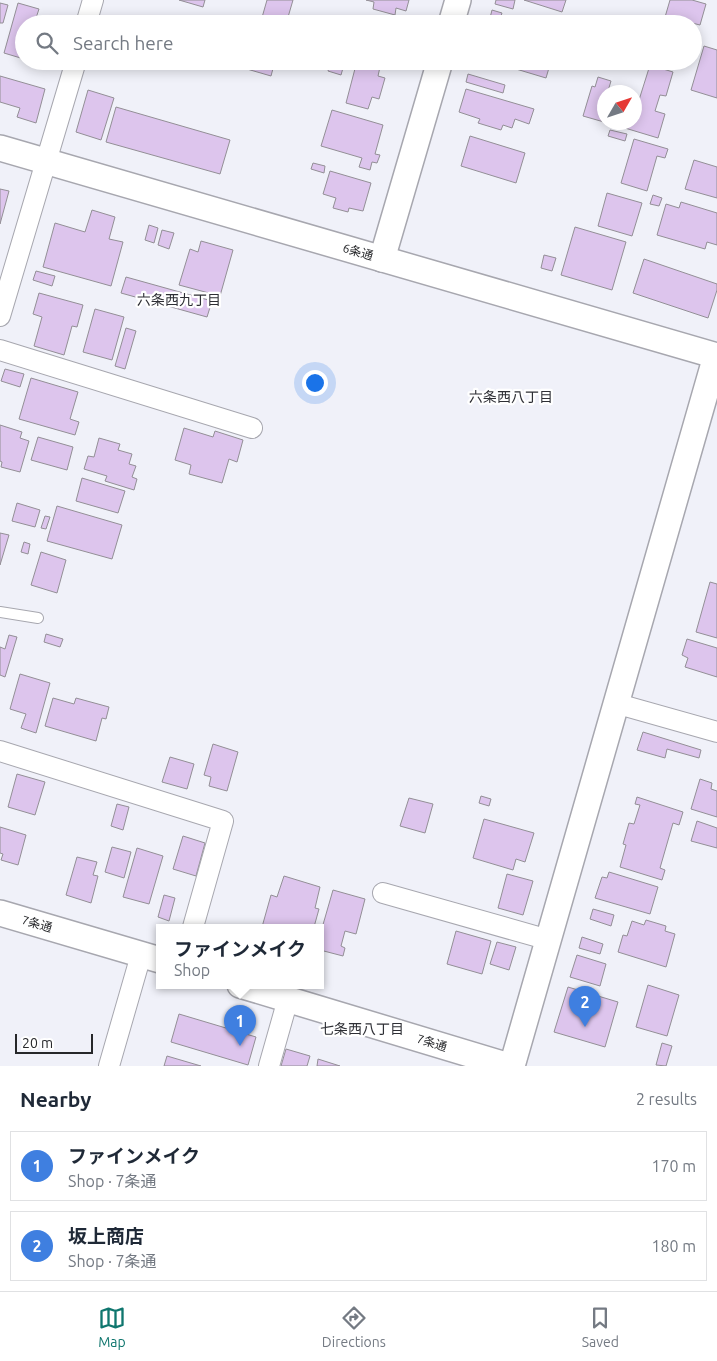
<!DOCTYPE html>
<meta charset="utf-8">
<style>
:root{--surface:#fff;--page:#f6f6f7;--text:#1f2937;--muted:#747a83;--line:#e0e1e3;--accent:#0f766e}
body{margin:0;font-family:Ubuntu,"Noto Sans JP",sans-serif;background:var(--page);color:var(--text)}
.compass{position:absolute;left:597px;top:85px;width:45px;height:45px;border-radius:50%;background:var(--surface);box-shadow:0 2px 12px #0003;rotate:51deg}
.scale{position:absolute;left:15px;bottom:12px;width:78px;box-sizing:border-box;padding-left:5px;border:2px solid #26272a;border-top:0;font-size:14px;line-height:18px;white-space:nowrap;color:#26272a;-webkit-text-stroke:4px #fff;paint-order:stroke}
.you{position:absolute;left:314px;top:382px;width:18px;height:18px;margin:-12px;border:4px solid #fff;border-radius:50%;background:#1a73e8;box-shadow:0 0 0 8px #1a73e833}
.badge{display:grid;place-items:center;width:32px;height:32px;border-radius:50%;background:var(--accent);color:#fff;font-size:16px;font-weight:700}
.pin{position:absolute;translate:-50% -41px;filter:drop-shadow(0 1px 2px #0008)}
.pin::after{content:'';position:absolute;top:26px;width:18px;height:15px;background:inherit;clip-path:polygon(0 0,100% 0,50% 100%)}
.popup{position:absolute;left:156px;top:924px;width:168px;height:65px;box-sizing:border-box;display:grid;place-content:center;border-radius:0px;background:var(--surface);filter:drop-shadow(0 1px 4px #0005);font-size:16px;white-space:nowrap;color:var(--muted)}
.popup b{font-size:19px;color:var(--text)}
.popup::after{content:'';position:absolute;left:50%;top:100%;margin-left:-10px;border:10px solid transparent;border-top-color:var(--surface)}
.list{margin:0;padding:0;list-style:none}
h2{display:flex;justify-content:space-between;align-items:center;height:65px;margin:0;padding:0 20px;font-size:21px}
h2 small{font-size:16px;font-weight:400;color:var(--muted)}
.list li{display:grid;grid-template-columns:32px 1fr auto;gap:15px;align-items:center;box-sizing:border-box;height:70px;margin:0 10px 10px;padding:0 10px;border:1px solid var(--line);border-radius:0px}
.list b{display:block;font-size:19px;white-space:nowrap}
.list p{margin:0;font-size:16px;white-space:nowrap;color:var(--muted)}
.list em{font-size:16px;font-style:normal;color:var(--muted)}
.icon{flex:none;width:28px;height:28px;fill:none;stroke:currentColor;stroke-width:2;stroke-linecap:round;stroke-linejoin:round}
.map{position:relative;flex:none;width:717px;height:1066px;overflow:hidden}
.search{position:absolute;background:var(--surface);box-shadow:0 2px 12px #0003;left:15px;right:15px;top:15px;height:55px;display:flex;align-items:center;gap:12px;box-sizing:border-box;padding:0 18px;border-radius:28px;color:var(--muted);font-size:19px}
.sheet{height:225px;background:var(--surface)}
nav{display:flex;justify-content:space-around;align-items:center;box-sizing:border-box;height:70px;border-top:1px solid var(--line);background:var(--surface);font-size:14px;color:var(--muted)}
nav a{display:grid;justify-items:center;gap:2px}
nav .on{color:var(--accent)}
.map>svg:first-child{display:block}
</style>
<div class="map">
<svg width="717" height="1066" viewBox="0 0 717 1066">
<rect width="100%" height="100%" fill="#f0f1f9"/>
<!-- building -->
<g fill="#ddc5ed" stroke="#938f96">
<path d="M179 0H205L203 7Z"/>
<path d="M267 0H293L286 24H272L261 21Z"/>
<path d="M366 0H409L406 11 396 8 395 15 373 9 374 2Z"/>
<path d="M496 0H515L513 9 495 4Z"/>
<path d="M524 0H566L562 12Z"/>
<path d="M670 0H692L706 4 700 25 692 23 663 24Z"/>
<path d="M0 3 8 5 3 23H0Z"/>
<path d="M18 3 39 9 34 24H24V59L4 53Z"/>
<path d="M492 10 502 13 498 24 489 22Z"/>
<path d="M532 16 559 24H530Z"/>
<path d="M704 46 717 50V98L691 90Z"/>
<path d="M241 61H275L271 76 240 67Z"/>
<path d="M331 61H345L341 75 328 71Z"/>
<path d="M357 61 380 67 378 76 385 78 379 99 372 97 368 109 346 103Z"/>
<path d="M497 61H551L546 78 496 63Z"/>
<path d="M650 65 673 72 666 96 660 95 655 111 665 114 658 138 605 122H634V99L639 100Z"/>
<path d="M468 74 505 85 503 93 466 82Z"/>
<path d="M0 76 45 89 36 123 17 117 20 108 0 102Z"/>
<path d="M598 77 611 81 608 91 613 92H604V122L583 116 592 86 595 87Z"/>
<path d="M466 89 534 109 529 124 515 119 512 128 503 125 501 130 478 123 480 119 459 112Z"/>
<path d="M88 90 114 98 101 140 76 132Z"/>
<path d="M116 107 230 140 220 174 106 142Z"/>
<path d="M332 110 383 125 375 154 380 155 377 163 372 162 370 170 359 167 362 158 321 146Z"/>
<path d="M610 130 627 134 625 141 608 136Z"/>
<path d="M470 136 525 153 516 183 461 166Z"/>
<path d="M634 139 668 149 665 158 657 156 647 191 621 183Z"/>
<path d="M694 160 717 167V198L685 189Z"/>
<path d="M313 163 325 166 324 173 311 169Z"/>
<path d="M330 171 371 183 363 211 349 208 348 212 333 208 336 198 323 194Z"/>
<path d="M0 189 9 191 0 224Z"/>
<path d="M607 193 642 203 632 236 598 226Z"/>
<path d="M653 195 662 198 659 206 650 204Z"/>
<path d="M681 202 717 213V245L707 242 705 249 657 235 666 204 679 208Z"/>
<path d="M92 210 115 217 109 239 123 242 111 286 43 267 55 223 85 232Z"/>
<path d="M149 225 158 228 154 243 145 240Z"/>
<path d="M575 227 626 242 612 290 561 275Z"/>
<path d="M162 230 174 233 169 249 158 245Z"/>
<path d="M201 241 233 250 220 296 179 285 190 249 198 252Z"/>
<path d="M544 255 556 258 552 271 541 268Z"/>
<path d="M644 259 717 284V290L708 318 633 293Z"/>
<path d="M36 271 55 276 52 286 33 280Z"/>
<path d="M126 277 212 301 207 317 121 293Z"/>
<path d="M39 293 83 305 77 327 72 326 64 355 34 346 42 317 33 314Z"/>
<path d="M95 309 124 317 112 360 83 352Z"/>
<path d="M126 328 136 331 125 369 115 366Z"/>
<path d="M5 369 24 374 20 387 1 381Z"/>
<path d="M31 378 78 392 70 419 79 422 75 435 19 419Z"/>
<path d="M0 425 22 432 20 438 29 441 20 472 1 467 2 462 0 461Z"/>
<path d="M184 428 213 437 215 431 243 440 237 462 229 459 222 483 189 474 191 465 175 460Z"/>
<path d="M38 437 73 447 67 470 31 460Z"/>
<path d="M99 438 120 444 118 450 132 454 129 464 136 466 132 477 137 479 134 490 105 481 107 476 84 469 88 456 94 457Z"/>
<path d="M82 478 125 491 118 513 76 501Z"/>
<path d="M17 503 40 510 35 527 12 521Z"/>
<path d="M57 506 122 525 112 559 47 541Z"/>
<path d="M45 516 50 517 46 529 41 528Z"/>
<path d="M0 533 9 535 0 565Z"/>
<path d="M24 542 30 544 28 554 21 552Z"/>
<path d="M41 552 66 560 57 593 31 585Z"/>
<path d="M710 582 717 584V638L696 632Z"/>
<path d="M46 634 63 639 60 647 44 642Z"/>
<path d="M9 635 17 637 5 677 0 675V647L5 649Z"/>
<path d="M687 639 717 648V677L685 667 688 658 682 655Z"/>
<path d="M20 674 50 683 36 733 21 728 26 714 10 709Z"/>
<path d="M53 698 74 704 76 698 109 707 106 719 102 718 96 741 45 726Z"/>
<path d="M643 732 701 750 699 758 667 749 665 758 637 750Z"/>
<path d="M213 744 238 752 227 791 209 786 211 777 204 775Z"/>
<path d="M170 757 194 764 187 789 162 782Z"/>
<path d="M17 774 45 782 35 815 8 807Z"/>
<path d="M700 779 712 783 711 789 717 791V817L691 809Z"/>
<path d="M481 796 491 799 489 806 479 803Z"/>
<path d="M637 797 683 812 679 825 673 823 660 868 665 870 662 880 620 867 626 845 623 844 629 823 634 824 640 805 635 804Z"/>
<path d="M409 798 433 804 425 833 400 826Z"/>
<path d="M117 804 129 807 123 830 111 826Z"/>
<path d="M484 819 534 833 525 862 516 859 513 870 473 858Z"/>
<path d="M697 821 717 828V848L691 841Z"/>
<path d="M0 827 26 835 18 865 1 860 3 854 0 853Z"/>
<path d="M183 836 205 843 196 876 173 869Z"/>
<path d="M112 847 131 852 124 878 105 872Z"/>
<path d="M137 848 163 856 149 904 123 897Z"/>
<path d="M77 857 97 862 93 875 98 876 91 903 66 895Z"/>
<path d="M609 872 658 887 650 914 595 898 602 877 607 878Z"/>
<path d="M507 874 533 881 523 915 498 908Z"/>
<path d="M284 876 320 887 315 908 319 909 314 927H262L271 895 277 897Z"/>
<path d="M333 890 365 899 356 934 345 931 341 946 345 948 343 956 320 950V935Z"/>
<path d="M164 895 175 898 169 921 158 917Z"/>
<path d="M593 909 614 915 611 926 590 919Z"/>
<path d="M646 920 666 926 665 931 675 934 666 967 618 952 623 935 627 936 632 921 644 925Z"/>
<path d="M456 931 491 941 482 974 447 964Z"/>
<path d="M582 937 603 944 600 954 579 948Z"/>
<path d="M497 942 516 947 509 970 490 964Z"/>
<path d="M577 955 606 964 600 986 570 977Z"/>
<path d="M648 985 679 995 667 1036 636 1027Z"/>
<path d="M568 987 618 1002 605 1047 554 1032Z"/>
<path d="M179 1014 256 1037 248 1065 171 1042Z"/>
<path d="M662 1043 672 1046 666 1066 656 1065Z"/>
<path d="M286 1049 310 1056 307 1066H281Z"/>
<path d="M167 1056 201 1066H164Z"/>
<path d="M318 1059 340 1066H317Z"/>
</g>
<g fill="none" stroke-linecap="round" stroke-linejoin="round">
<!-- service casing -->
<g stroke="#a7a7af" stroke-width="12">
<path id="service" d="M0 612 38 618"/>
</g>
<!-- minor casing -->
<g stroke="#a7a7af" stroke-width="22">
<g id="minor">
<path d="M86 24 93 0"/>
<path d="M0 316 76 61"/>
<path d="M0 350 252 428"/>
<path d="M618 704 717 732"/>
<path d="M0 751 223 821 193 927"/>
<path d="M383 893 549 940"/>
<path d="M109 1066 141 955"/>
<path d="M269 1066 288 999"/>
</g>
</g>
<!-- tertiary casing -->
<g stroke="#a7a7af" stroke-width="28">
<g id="tertiary">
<path d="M451 24 458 0"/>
<path d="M0 148 717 356"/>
<path d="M382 259 440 61"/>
<path d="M0 913 160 960"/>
<path d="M240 985 509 1066"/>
<path d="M512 1066 716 356"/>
</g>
</g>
<!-- service -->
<use href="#service" stroke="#fff" stroke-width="10"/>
<!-- minor -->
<use href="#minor" stroke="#fff" stroke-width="20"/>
<!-- tertiary -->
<use href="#tertiary" stroke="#fff" stroke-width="25"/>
</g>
<g text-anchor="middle" stroke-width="4.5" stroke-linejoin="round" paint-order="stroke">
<!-- street labels -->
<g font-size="12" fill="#26272a" stroke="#fff">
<text transform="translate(358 252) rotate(16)" y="4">6条通</text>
<text transform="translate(37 924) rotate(16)" y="4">7条通</text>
<text transform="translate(432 1043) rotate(17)" y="4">7条通</text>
</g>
<!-- neighbourhood labels -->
<g font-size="14" fill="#2e2f35" stroke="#fff">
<text x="179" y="305">六条西九丁目</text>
<text x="511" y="402">六条西八丁目</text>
<text x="362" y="1034">七条西八丁目</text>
</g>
</g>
</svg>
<svg class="compass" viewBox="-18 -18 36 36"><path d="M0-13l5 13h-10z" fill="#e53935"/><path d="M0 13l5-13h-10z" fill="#747a83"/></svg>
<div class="scale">20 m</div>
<div class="you"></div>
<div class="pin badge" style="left:240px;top:1046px;background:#3f7fe0">1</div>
<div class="popup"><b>ファインメイク</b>Shop</div>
<div class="pin badge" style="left:585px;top:1027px;background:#3f7fe0">2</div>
<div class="search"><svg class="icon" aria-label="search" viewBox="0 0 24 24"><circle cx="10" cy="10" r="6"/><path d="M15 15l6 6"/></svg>Search here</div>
</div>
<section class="sheet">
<h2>Nearby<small>2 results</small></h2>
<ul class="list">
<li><span class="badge" style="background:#3f7fe0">1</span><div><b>ファインメイク</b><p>Shop · 7条通</p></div><em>170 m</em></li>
<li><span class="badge" style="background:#3f7fe0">2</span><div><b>坂上商店</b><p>Shop · 7条通</p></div><em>180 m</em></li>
</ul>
</section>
<nav>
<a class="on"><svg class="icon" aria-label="map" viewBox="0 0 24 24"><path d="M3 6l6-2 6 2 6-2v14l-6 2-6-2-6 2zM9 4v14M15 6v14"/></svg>Map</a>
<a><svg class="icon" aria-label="directions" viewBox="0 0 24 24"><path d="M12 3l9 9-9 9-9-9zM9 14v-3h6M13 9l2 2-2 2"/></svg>Directions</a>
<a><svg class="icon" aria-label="saved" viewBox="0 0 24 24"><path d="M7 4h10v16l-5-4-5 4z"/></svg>Saved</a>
</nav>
